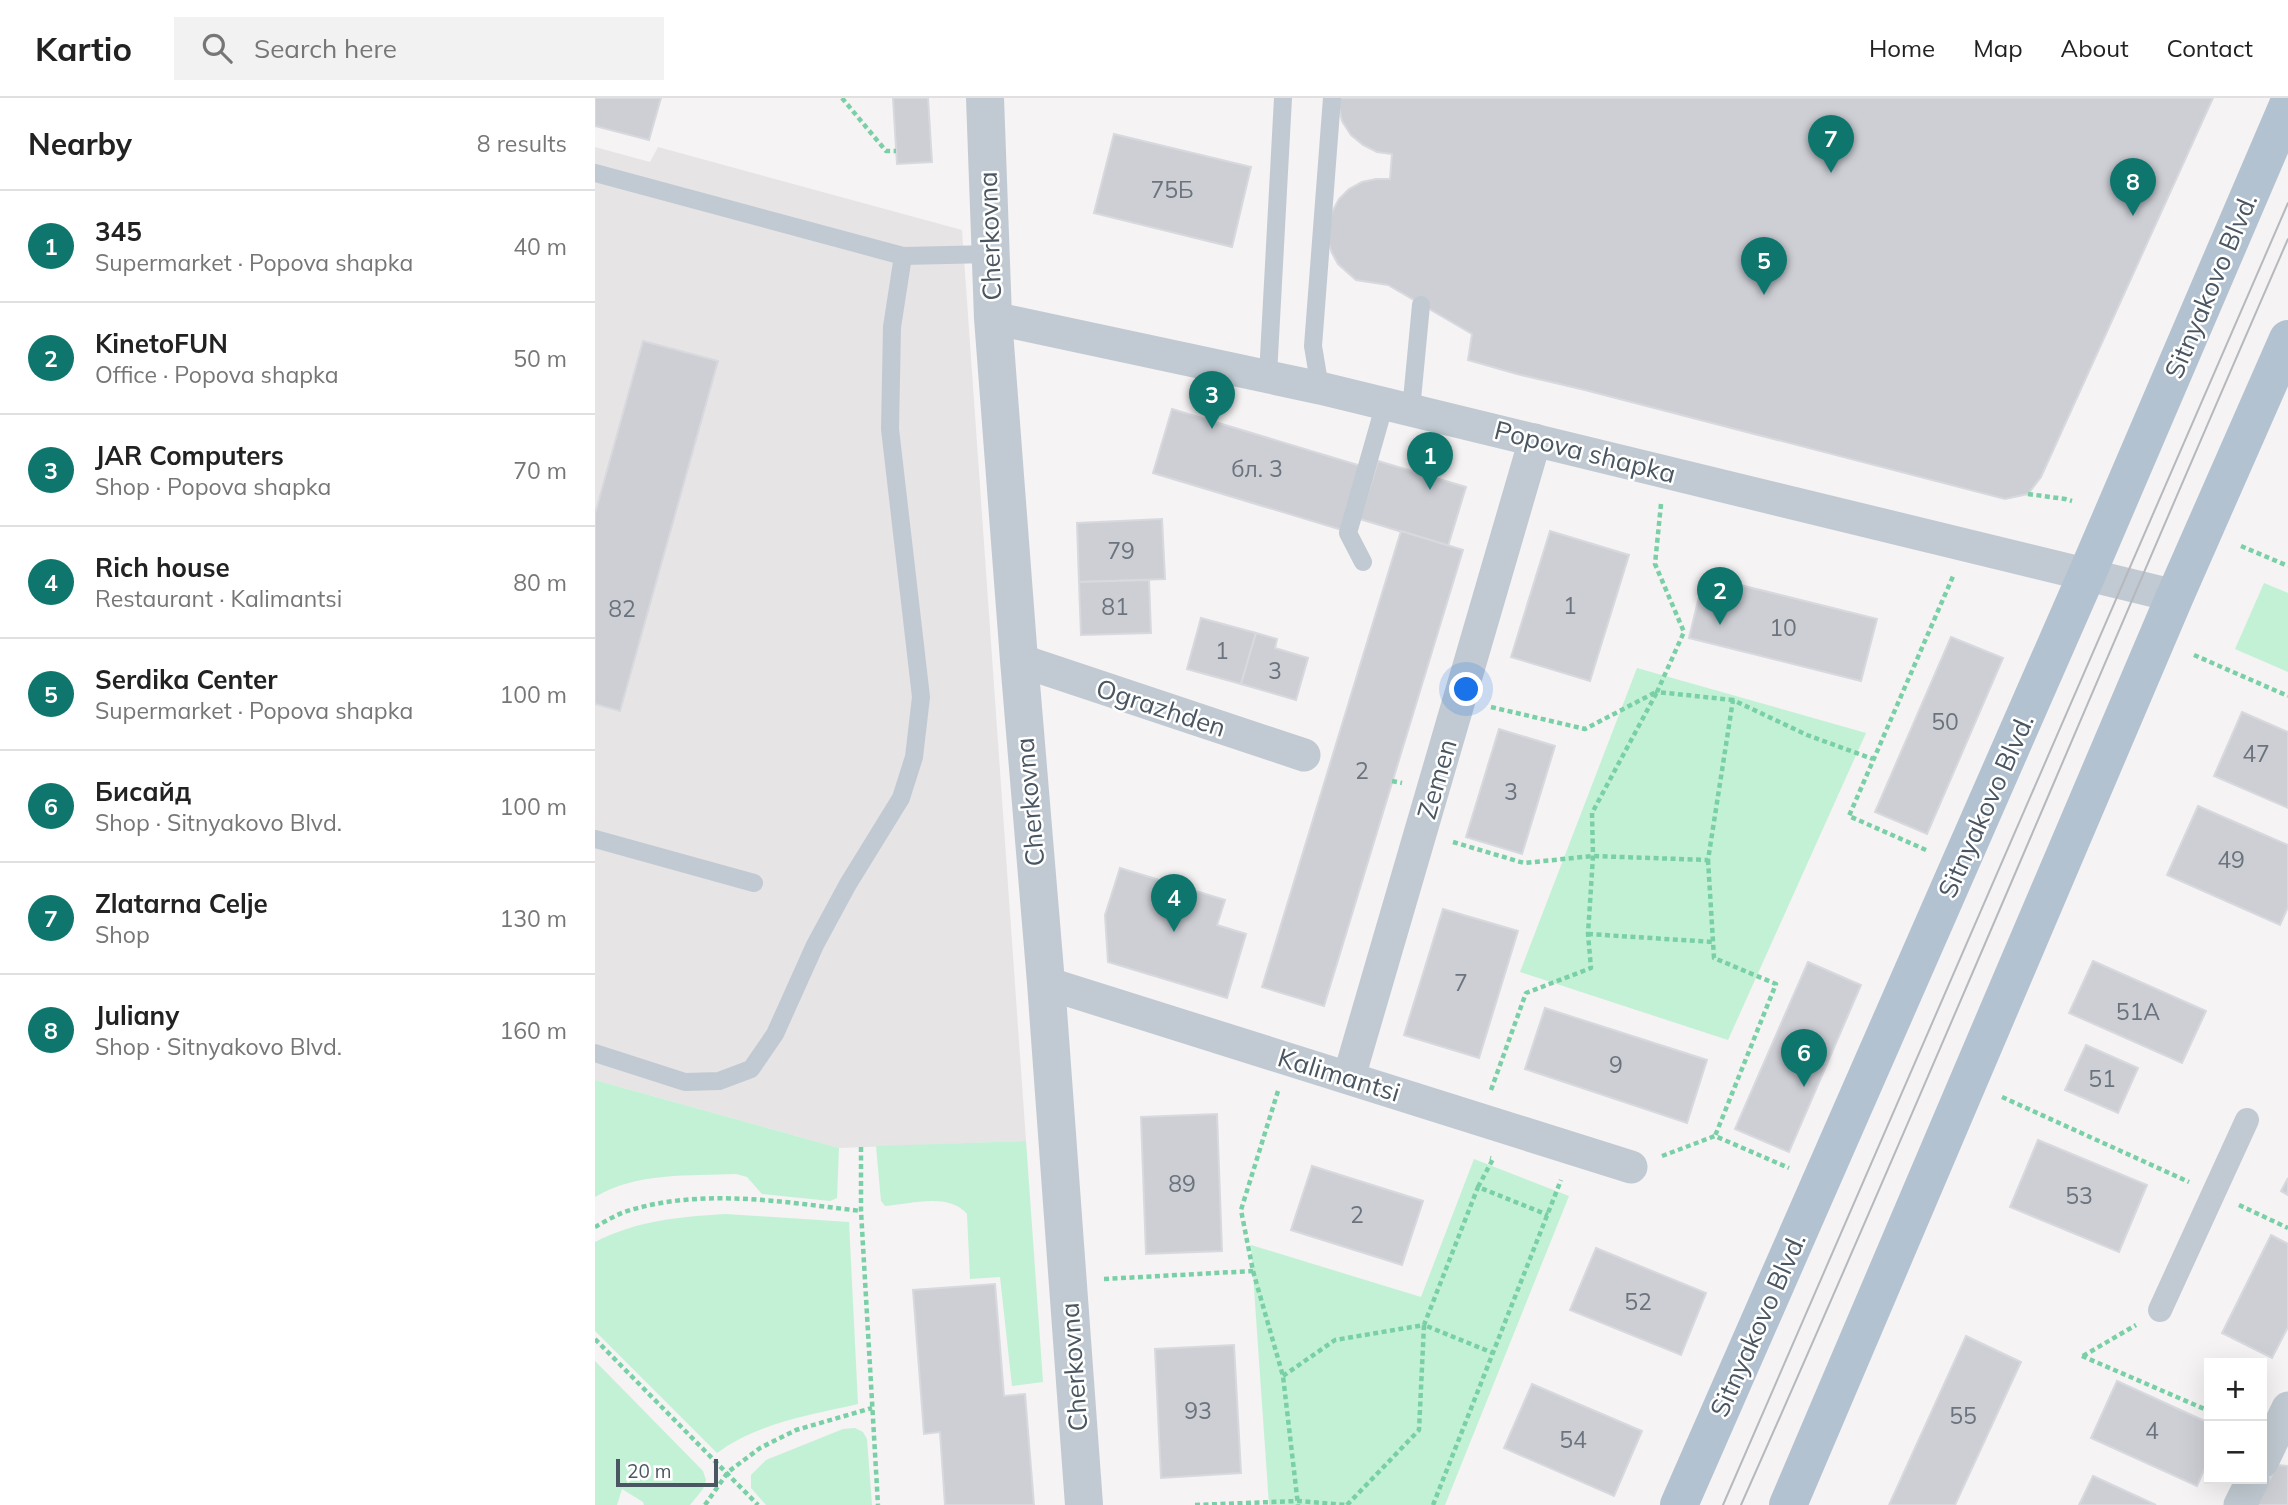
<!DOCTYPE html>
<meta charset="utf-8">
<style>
:root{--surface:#fff;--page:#f2f2f2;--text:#222;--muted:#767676;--line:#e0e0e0;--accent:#0f766e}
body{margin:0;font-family:Mulish,sans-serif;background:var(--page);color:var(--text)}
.controls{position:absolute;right:21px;bottom:21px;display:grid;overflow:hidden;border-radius:0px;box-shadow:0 7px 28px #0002}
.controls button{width:63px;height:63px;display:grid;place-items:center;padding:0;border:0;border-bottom:2px solid var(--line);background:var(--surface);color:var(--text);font:35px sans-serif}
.scale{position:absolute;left:21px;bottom:18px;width:102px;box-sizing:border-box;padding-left:7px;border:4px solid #4a5661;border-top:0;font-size:19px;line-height:24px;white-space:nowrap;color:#4a5661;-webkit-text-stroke:5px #fff;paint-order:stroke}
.you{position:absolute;left:872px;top:592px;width:24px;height:24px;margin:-18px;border:5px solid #fff;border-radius:50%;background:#1a73e8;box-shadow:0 0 0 10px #1a73e833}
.badge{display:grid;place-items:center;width:46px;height:46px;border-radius:50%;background:var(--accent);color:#fff;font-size:23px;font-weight:700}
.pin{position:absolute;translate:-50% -58px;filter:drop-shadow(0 2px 4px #0008)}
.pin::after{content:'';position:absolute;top:37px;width:24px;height:21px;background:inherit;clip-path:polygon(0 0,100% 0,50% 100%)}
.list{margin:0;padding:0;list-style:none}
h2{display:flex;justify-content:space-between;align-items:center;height:91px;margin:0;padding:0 28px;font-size:30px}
h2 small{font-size:23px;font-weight:400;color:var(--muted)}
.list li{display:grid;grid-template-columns:46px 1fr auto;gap:21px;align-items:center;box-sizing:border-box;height:112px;padding:0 28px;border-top:2px solid var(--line)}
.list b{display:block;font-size:26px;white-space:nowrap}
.list p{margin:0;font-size:23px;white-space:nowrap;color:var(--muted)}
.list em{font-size:23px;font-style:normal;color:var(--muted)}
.icon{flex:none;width:38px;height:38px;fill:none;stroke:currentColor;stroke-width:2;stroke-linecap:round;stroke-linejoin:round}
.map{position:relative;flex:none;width:1693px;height:1407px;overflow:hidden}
header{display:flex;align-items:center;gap:42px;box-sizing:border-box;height:98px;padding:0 35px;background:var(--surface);border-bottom:2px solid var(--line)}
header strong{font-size:33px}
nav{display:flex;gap:38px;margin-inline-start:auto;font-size:24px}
.search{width:490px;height:63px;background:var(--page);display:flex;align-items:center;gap:18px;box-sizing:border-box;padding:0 24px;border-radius:0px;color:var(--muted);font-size:26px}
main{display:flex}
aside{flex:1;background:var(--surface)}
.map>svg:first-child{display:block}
</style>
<header>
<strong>Kartio</strong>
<div class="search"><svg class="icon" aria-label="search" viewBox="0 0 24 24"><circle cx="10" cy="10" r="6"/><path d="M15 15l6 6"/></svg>Search here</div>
<nav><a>Home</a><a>Map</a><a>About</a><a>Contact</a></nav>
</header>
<main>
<aside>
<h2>Nearby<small>8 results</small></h2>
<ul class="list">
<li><span class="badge">1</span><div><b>345</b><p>Supermarket · Popova shapka</p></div><em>40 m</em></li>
<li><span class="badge">2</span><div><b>KinetoFUN</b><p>Office · Popova shapka</p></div><em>50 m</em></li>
<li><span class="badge">3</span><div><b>JAR Computers</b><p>Shop · Popova shapka</p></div><em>70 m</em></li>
<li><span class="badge">4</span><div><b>Rich house</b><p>Restaurant · Kalimantsi</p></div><em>80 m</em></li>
<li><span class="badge">5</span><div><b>Serdika Center</b><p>Supermarket · Popova shapka</p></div><em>100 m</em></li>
<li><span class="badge">6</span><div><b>Бисайд</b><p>Shop · Sitnyakovo Blvd.</p></div><em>100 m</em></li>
<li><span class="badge">7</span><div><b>Zlatarna Celje</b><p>Shop</p></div><em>130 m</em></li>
<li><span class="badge">8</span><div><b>Juliany</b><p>Shop · Sitnyakovo Blvd.</p></div><em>160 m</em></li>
</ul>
</aside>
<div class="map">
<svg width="1693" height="1407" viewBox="0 0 1693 1407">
<rect width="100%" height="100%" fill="#f5f3f3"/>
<!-- education -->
<path fill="#e6e4e5" d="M0 49 55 64 63 49 367 132 431 1043 244 1050 0 982Z"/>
<!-- green -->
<g fill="#c3f1d5">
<path d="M1669 485 1693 495V574L1640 551Z"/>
<path d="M1042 570 1271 635 1133 942 925 874Z"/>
<path d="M0 982 244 1050 242 1100 235 1103 167 1096 152 1079 141 1076C95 1078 41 1074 0 1099Z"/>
<path d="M431 1043 448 1284 417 1288 405 1179 375 1181 372 1116C354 1094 315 1106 290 1108L286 1103 281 1048Z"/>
<path d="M879 1061 974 1098 850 1407H674L656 1147 826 1199Z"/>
<path d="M131 1116 254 1124 263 1306C215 1317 162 1325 122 1355L0 1233V1144C44 1122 83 1119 131 1116Z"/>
<path d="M0 1263 108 1373 111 1382 108 1391 95 1407H49L48 1404 27 1391 22 1407H0Z"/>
<path d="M260 1330 268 1334 272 1341 277 1407H171L156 1390V1377L171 1362 248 1331Z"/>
</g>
<!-- building -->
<g fill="#cdcfd5" stroke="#d7d9de" stroke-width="2">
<path d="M0 0H66L54 42 0 28Z"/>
<path d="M298 0H333L337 64 302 66Z"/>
<path d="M742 0H1618L1446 379 1433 396 1410 401 990 292 922 276 873 262 877 236 793 187 761 182 743 166 737 155 733 143V128L737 114 744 101 754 91 767 84 781 81H795L797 56 782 54 768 47 756 37 747 23Z"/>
<path d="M519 36 656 69 637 149 499 115Z"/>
<path d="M48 243 123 263 25 613 0 606V416Z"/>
<path d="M577 311 766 368 747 432 558 375Z"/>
<path d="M783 363 871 389 853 448 765 421Z"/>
<path d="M567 421 570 481 484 484 482 425Z"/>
<path d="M806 433 868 452 729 908 667 889Z"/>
<path d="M955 433 1034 457 995 583 916 559Z"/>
<path d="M1109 478 1282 521 1266 583 1094 540Z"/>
<path d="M554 482 556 535 486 537 484 484Z"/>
<path d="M606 520 661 535 646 586 592 571Z"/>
<path d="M661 535 682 541 680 550 713 560 701 602 646 586Z"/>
<path d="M1356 539 1408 560 1332 736 1280 714Z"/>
<path d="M1647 614 1693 634V710L1619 678Z"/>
<path d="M904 631 960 648 927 756 871 739Z"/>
<path d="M1603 708 1693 747V809L1685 827 1572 777Z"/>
<path d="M525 770 630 802 622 827 651 836 632 900 513 864 510 817Z"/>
<path d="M848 811 923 833 884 960 809 937Z"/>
<path d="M1498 863 1611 913 1587 965 1474 915Z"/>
<path d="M1213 864 1266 887 1194 1054 1140 1031Z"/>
<path d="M950 910 1112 962 1092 1025 930 971Z"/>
<path d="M1491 947 1543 970 1523 1015 1470 992Z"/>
<path d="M622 1016 627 1153 551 1156 546 1019Z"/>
<path d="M1443 1042 1552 1087 1524 1154 1415 1109Z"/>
<path d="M717 1068 828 1103 807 1167 696 1132Z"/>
<path d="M1693 1080V1097L1686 1093Z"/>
<path d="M1676 1137 1693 1146V1229L1677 1260 1627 1235Z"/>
<path d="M1001 1150 1111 1195 1086 1257 975 1212Z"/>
<path d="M400 1186 409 1298 430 1296 439 1407H350L345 1334 329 1336 318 1192Z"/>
<path d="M1371 1238 1426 1264 1360 1407H1294Z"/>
<path d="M639 1247 646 1375 566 1380 560 1251Z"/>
<path d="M1522 1283 1614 1325V1361L1602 1388 1496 1340Z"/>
<path d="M937 1286 1047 1333 1019 1398 909 1350Z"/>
<path d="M1682 1367 1693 1368V1407H1662Z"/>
<path d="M1498 1378 1561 1407H1484Z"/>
</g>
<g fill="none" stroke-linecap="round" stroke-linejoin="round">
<!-- path -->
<g stroke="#7ad0a6" stroke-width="4.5" stroke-dasharray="5 3.5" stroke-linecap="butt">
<path d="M247 0 291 53H301"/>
<path d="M1433 396 1470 401 1477 403"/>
<path d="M1066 406 1060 466 1089 534 1062 594 1138 602"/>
<path d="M1646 448 1693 468"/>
<path d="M1599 557 1693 598"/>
<path d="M896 609 990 631 1061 594"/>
<path d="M797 683 807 685"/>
<path d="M858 744 929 765 998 758 1113 762 1138 602 1212 637 1278 661"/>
<path d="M1331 752 1254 718 1359 476"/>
<path d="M1113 762 1119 860 1181 886 1120 1038"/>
<path d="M993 836 1118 844"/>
<path d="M896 992 931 895 996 870 993 836 998 758 997 715 1062 594"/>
<path d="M683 993 646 1112 658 1173 688 1278 703 1407"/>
<path d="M1407 999 1594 1084"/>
<path d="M266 1049V1113L283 1407"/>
<path d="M1067 1058 1120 1038 1194 1070"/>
<path d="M883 1089 898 1061 895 1060"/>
<path d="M1644 1107 1693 1130"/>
<path d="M0 1129C9 1124 19 1118 29 1114 106 1089 188 1104 266 1113"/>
<path d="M509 1181 658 1173"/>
<path d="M0 1241 163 1407"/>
<path d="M1487 1258 1614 1313"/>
<path d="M1488 1258 1541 1227"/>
<path d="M688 1278 740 1242 829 1227 883 1089 953 1117"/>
<path d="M110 1407 133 1374 165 1350 201 1332 277 1310"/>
<path d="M600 1407 703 1403 751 1407"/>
<path d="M752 1407 824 1332 829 1227 898 1255"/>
<path d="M838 1407 966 1082"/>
</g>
<!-- service -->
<g stroke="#c1cad2" stroke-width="18">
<path d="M0 75 308 158 396 156"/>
<path d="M673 277 688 0"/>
<path d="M725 290 718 248 737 0"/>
<path d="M816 312 826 207"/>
<path d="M768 464 753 435 790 305"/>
<path d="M0 741 159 785"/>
<path d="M0 955 90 984 124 983 156 971 180 936 220 847 253 786 306 700 319 659 326 599 295 331 297 229 308 158"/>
</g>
<!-- pedestrian -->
<path stroke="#c1cad2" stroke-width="24" d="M1565 1212 1652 1022"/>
<!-- minor -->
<g stroke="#c1cad2" stroke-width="33">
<path d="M398 220 725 290 1580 498"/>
<path d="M424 562 709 657"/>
<path d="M451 885 1036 1069"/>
<path d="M754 979 940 342"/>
<path d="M1667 1364 1693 1310"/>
<path d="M1645 1407 1658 1381"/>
</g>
<!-- tertiary -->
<path stroke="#c1cad2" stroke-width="38" d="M390 0 398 220 424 562 451 885 489 1407"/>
<!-- primary -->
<g stroke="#b3c2d1" stroke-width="38">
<path d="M1084 1407 1492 476 1693 7"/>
<path d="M1193 1407 1580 498 1693 241"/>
</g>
<!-- tram -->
<g stroke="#b5b8bd" stroke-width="2">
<path d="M1128 1407C1319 974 1503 538 1693 105"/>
<path d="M1146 1407C1333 987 1509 562 1693 141"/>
</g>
</g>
<g text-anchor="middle" stroke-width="5" stroke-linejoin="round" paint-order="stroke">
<!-- number labels -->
<g font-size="23" fill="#6b747e">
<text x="577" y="100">75Б</text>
<text x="662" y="379">бл. 3</text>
<text x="526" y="461">79</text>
<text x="975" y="516">1</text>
<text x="520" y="517">81</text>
<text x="27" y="519">82</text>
<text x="1188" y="538">10</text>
<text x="627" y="561">1</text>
<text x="680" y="581">3</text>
<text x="1350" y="632">50</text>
<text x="1661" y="664">47</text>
<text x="767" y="681">2</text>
<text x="916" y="702">3</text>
<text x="1636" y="770">49</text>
<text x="866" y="893">7</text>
<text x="1543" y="922">51A</text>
<text x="1021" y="975">9</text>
<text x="1507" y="989">51</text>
<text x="587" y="1094">89</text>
<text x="1484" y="1106">53</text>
<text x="762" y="1125">2</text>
<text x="1043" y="1212">52</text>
<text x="603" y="1321">93</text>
<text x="1368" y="1326">55</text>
<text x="1557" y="1341">4</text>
<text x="978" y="1350">54</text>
</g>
<!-- street labels -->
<g font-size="26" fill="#4a5661" stroke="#fff">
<text transform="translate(395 138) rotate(-92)" y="9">Cherkovna</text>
<text transform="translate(1616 188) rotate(-67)" y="9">Sitnyakovo Blvd.</text>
<text transform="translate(990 354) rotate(14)" y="9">Popova shapka</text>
<text transform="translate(566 610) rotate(18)" y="9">Ograzhden</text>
<text transform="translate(842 681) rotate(-74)" y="9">Zemen</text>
<text transform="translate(435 704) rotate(-95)" y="9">Cherkovna</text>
<text transform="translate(1391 708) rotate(-66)" y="9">Sitnyakovo Blvd.</text>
<text transform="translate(744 977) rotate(17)" y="9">Kalimantsi</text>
<text transform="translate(1163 1227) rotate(-66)" y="9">Sitnyakovo Blvd.</text>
<text transform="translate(479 1269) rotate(-94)" y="9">Cherkovna</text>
</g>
</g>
</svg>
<div class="controls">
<button>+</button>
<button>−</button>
</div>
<div class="scale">20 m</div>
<div class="you"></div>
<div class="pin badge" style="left:835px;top:392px">1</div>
<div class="pin badge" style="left:1125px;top:527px">2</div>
<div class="pin badge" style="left:617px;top:331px">3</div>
<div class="pin badge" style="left:579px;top:834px">4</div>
<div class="pin badge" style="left:1169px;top:197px">5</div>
<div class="pin badge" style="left:1209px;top:989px">6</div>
<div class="pin badge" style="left:1236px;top:75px">7</div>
<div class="pin badge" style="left:1538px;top:118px">8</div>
</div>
</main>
